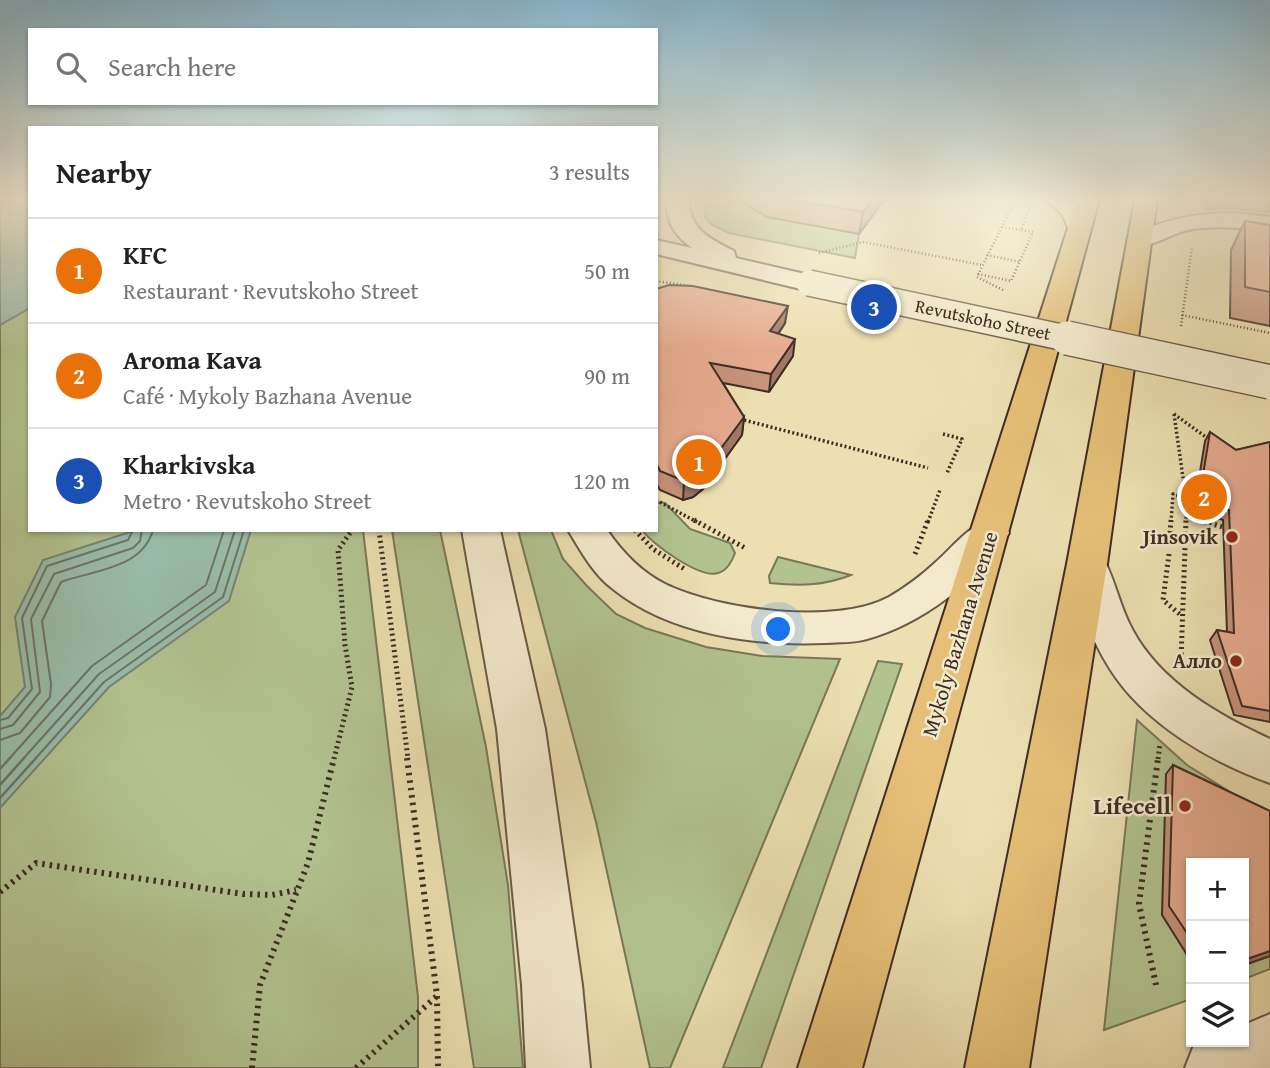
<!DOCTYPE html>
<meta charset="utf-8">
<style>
:root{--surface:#fff;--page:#f6f6f6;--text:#222;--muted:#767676;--line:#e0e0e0;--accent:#8f2418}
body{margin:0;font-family:"Gentium Book Plus",serif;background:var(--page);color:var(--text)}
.controls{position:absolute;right:21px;bottom:21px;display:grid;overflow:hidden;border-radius:0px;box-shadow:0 2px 5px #0004}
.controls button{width:63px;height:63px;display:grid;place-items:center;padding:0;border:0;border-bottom:2px solid var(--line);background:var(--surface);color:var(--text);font:35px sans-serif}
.you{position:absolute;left:779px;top:630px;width:24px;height:24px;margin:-18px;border:5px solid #fff;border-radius:50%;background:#1a73e8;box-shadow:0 0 0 10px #1a73e833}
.badge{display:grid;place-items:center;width:46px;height:46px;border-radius:50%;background:var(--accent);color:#fff;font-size:23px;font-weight:700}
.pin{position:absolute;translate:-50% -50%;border:4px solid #fff;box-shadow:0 2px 7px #0006}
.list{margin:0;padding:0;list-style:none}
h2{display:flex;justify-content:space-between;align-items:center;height:91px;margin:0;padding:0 28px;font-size:30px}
h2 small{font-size:23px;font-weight:400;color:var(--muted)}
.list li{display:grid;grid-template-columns:46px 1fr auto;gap:21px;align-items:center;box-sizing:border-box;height:105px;padding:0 28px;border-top:2px solid var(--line)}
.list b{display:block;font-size:26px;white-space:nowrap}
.list p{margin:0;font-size:23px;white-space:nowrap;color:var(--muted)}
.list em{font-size:23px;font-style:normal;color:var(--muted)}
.icon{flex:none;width:38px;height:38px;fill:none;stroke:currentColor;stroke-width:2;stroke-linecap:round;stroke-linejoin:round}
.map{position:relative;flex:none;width:1270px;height:1068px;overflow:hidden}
.search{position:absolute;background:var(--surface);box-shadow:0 2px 5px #0004;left:28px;top:28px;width:630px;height:77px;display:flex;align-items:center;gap:18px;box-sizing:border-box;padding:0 24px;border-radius:0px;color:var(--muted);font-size:26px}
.panel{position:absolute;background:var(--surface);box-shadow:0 2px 5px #0004;left:28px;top:126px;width:630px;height:406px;border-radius:0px}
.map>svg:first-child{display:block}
</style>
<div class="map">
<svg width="1270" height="1068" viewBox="0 0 1270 1068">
<rect width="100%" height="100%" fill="#ecdfb1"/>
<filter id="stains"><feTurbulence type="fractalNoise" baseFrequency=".00286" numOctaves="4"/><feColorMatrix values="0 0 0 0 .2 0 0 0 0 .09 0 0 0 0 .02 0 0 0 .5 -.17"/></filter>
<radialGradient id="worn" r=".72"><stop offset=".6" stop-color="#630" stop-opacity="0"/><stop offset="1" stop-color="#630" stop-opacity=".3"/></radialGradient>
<!-- green -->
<g fill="#b2c390" stroke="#78785a" stroke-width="2">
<path d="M707 200H884L859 234 855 258 729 233 711 224 705 217Z"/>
<path d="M1205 200H1270V212L1228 208 1205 209Z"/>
<path d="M30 303V530H363L418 997V1068H0V320Z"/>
<path d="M656 502 665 503 690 529 730 543 735 553C732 561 727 571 718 573 700 579 652 544 642 530H656Z"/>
<path d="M392 530H440L486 747 508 885 523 1068H474Z"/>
<path d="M518 530H551L563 559 587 586 616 614 645 628 706 647 762 656 840 659 670 1068H650L596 822Z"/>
<path d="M778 557 851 575C824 586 798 586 770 583L769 576Z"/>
<path d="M878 661 902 664 761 1068H723Z"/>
<path d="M1137 720 1187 765 1270 817V969L1244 979V863H1191V999L1104 1030Z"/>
</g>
<!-- water -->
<g fill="#99bdab" stroke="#758375" stroke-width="2">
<path d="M0 200 30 209V308L0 325Z"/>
<path d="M136 530H251L229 601 109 687 0 808V716L25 687 15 617 43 560Z"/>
</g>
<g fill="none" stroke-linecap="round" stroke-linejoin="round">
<!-- shore-far1 -->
<g stroke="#6c7468" stroke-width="2">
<path d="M0 720 8 718 32 689 22 618 47 566 128 540 133 530"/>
<path d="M0 729 13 725 40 692 31 619 54 574 133 548 140 541 142 530"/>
<path d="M0 740 20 733 50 697 51 684 42 621 61 582C94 570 142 569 153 530"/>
<path d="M9 759 92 666 206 585 224 530"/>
<path d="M23 759 99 674 215 592 235 530"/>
<path d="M35 759 104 682 223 597 244 530"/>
</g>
<!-- shore -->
<g stroke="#6c7468" stroke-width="2.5">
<path d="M0 769 10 758"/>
<path d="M0 785 24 758"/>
<path d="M0 798 36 758"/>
</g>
<!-- minor casing -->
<g stroke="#6a5947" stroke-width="4">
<g id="minor">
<path d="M667 200H689C689 229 710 239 734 251L736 258 818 277 822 283 818 289 809 291 656 254V240L692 248C675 236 665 221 667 200Z"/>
<path d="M1047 200C1076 199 1080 202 1091 229L1087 234H1071L1062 214Z"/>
<path d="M1235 213 1270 217V231C1243 228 1215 225 1188 230 1169 234 1150 250 1130 245L1127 240 1130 235C1164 220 1197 212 1235 213Z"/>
<path d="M990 520 1004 524 1009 533C981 579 920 625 867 639 854 643 839 642 825 643 755 646 670 635 613 589 593 574 581 551 568 530H607C622 552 641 572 665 584 718 610 836 626 889 597 906 587 922 575 936 562 953 547 968 526 990 520Z"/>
<path d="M462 530H500L545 729 582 985 590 1068H526L522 985 497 729Z"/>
<path d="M1087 550 1101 554C1115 578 1119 605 1132 629 1160 682 1218 715 1270 739V783C1211 762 1144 723 1110 669 1089 636 1078 600 1067 564L1073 554Z"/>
<path d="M1270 1014V1068H1185L1194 1045 1203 1042H1244V1025Z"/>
</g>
</g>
<!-- highway casing -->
<g stroke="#3e2c24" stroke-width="4">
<g id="highway">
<path d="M1077 200H1099L862 1068H798Z"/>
<path d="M1135 200H1157L1107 564 1029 1068H965L1067 564Z"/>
</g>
</g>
<!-- path-far3 -->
<g stroke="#3e2c24" stroke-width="2.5" stroke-dasharray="1 2.5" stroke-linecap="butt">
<path d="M1002 227 1021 230 1030 207"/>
<path d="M819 253 863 242 982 265"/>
<path d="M987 255 1020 262"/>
<path d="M978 274 1011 281 1033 232 1021 230"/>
<path d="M656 281 690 286"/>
<path d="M1003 290 977 277 1015 200"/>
<path d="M1182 315 1270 333"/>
<path d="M1181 326 1192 247"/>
</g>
<!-- path-far2 -->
<g stroke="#3e2c24" stroke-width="3.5" stroke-dasharray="2 2.5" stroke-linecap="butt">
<path d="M1174 414 1187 506 1186 522"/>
<path d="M1174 414 1210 440"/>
<path d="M740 419 928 468"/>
<path d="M943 434 962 439 947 473"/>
<path d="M656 500 697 522"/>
<path d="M1188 517 1205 522"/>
<path d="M928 522 940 490"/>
<path d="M1171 522 1173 494 1186 498"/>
</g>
<!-- path-far1 -->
<g stroke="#3e2c24" stroke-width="5" stroke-dasharray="2 3.5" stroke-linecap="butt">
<path d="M694 520 747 549"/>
<path d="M1199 520 1226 528"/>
<path d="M379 530 408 759"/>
<path d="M635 530 653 549 686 570"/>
<path d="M1170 533 1171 520"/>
<path d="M915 554 928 520"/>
<path d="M1169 554 1163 600 1182 616"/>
<path d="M1181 660 1186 520"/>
<path d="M334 759 352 687 345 645 338 550 352 530"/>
<path d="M1158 759 1160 744"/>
</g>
<!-- path -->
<g stroke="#3e2c24" stroke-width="6" stroke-dasharray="2.5 5" stroke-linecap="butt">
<path d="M407 758 437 996 438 1068"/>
<path d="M0 892 36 863 243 894 272 895 296 890"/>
<path d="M1156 985 1139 904 1158 758"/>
<path d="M252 1068 260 985 308 863 334 758"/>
<path d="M356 1068 437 996"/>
</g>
<!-- minor -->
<use href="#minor" fill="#f3eacc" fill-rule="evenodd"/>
<!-- highway -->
<use href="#highway" fill="#e6c078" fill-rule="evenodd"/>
<!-- minor-bridge-far1 casing -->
<g stroke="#6a5947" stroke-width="28" stroke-linecap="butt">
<path id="minor-bridge-far1" d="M809 283 1075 340"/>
</g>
<!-- minor-bridge casing -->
<g stroke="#6a5947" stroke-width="36" stroke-linecap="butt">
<path id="minor-bridge" d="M1067 338 1270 382"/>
</g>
<!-- minor-bridge-far1 -->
<use href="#minor-bridge-far1" stroke="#f3eacc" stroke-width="25"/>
<!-- minor-bridge -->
<use href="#minor-bridge" stroke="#f3eacc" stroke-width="33"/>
</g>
<!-- wall -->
<g fill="#c6937b" stroke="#3e2c24" stroke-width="2">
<path d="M739 200H884L859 234 767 217Z"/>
<path d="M1245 221 1270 225V326L1230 318 1231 250Z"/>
<path d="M656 289 785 323 778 334 793 356 769 392 723 383 744 417 742 435 703 489 693 497 683 500 660 490 656 483Z"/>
<path d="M1210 432 1236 450 1270 442V722L1234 715 1210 640 1217 630 1227 632 1223 520 1194 509 1205 441Z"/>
<path d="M1173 765 1270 811V956L1244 965V863H1191V961L1162 915 1166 774Z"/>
</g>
<!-- shaded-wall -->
<g fill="#a17864" stroke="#3e2c24" stroke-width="2">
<path d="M872 200H884L859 234 863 212Z"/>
<path d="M788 306 785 323 768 349 770 331Z"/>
<path d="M795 339 793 356 769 392 771 374Z"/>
<path d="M744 417 742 435 703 489 693 497 683 500 684 481Z"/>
<path d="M1270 951V956L1244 965V960Z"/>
</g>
<!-- building -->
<g fill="#e6ab8f" stroke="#3e2c24" stroke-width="2">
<path d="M791 200H872L863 212Z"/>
<path d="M1245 221 1270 225V292L1245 287Z"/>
<path d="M669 285 693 286 788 306 770 331 795 339 771 374 710 363 744 417 705 470 694 478 684 481 660 471 656 463V289Z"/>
<path d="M1210 432 1236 450 1270 442V711L1242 706 1217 630 1234 633 1229 510 1199 499Z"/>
<path d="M1173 765 1270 811V951L1244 960V863H1191V939L1169 906Z"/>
</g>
<!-- sky -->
<linearGradient id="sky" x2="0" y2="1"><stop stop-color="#88b8d0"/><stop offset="0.57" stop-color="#f6f1dc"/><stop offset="1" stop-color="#f6f1dc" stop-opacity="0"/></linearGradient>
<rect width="1270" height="349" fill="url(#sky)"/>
<!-- markers -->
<g fill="#8f2418" stroke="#f3eacc" stroke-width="2.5">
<circle cx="1232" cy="537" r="7"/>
<circle cx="1236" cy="661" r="7"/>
<circle cx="1185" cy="806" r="7"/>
</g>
<g text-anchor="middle" stroke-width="5" stroke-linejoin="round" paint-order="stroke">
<!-- far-street labels -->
<g font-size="18" fill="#3e2c24" stroke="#f3eacc">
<text transform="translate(983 320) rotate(12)" y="6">Revutskoho Street</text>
</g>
<!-- poi labels -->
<g font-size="21" font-weight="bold" fill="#3e2c24" stroke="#f3eacc" text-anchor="end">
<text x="1218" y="544">Jinsovik</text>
<text x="1222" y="668">Алло</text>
</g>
<!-- street labels -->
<g font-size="21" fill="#3e2c24" stroke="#f3eacc">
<text transform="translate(960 634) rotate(-73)" y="7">Mykoly Bazhana Avenue</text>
</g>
<!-- near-poi labels -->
<g font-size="24" font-weight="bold" fill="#3e2c24" stroke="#f3eacc" text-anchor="end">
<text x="1171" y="814">Lifecell</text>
</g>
</g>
<rect width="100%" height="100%" filter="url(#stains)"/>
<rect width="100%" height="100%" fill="url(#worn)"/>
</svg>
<div class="controls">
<button>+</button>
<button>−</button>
<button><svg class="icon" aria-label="layers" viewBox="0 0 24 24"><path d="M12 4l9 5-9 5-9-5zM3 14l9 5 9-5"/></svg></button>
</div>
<div class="you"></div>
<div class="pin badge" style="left:699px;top:462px;background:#e8710a">1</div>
<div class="pin badge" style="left:1204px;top:497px;background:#e8710a">2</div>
<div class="pin badge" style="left:874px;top:307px;background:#1a4fb4">3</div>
<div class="search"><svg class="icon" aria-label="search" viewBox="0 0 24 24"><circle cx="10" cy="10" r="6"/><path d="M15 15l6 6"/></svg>Search here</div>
<section class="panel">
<h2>Nearby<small>3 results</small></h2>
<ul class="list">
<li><span class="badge" style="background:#e8710a">1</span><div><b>KFC</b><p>Restaurant · Revutskoho Street</p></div><em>50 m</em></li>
<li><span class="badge" style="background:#e8710a">2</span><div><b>Aroma Kava</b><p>Café · Mykoly Bazhana Avenue</p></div><em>90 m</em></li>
<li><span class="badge" style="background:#1a4fb4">3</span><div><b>Kharkivska</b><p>Metro · Revutskoho Street</p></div><em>120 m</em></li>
</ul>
</section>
</div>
